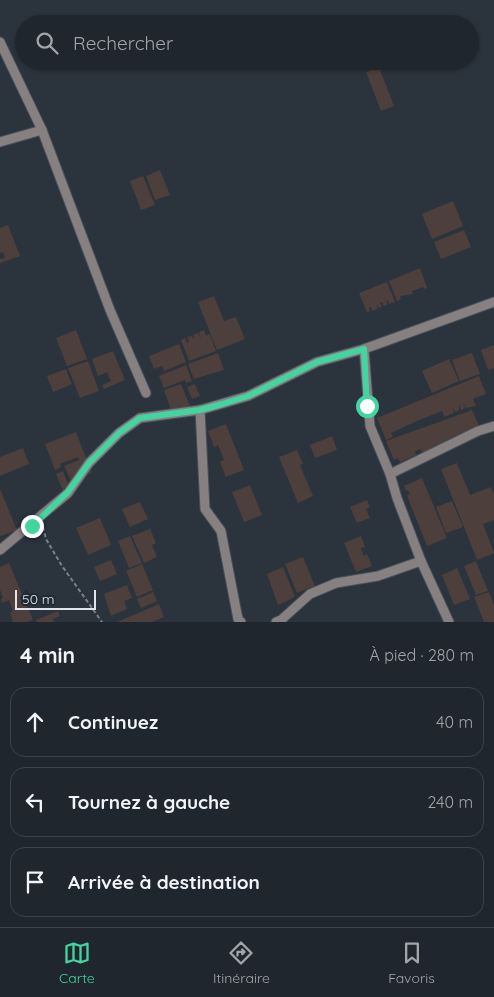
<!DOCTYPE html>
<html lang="fr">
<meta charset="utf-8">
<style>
:root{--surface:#20262e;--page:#282e36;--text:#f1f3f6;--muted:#a2a5aa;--line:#3d434a;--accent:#43d4a0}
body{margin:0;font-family:Quicksand,sans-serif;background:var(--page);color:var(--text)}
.scale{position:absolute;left:15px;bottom:12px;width:81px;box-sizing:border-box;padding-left:5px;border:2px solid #dfe5eb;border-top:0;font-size:14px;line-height:18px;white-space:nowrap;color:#dfe5eb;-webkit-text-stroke:4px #212932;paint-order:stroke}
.stop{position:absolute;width:15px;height:15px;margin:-11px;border:4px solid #43d4a0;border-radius:50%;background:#fff}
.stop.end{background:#43d4a0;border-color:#fff;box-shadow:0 1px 5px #0008}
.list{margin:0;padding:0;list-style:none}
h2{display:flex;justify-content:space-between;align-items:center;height:65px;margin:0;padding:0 20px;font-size:21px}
h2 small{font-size:16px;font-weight:400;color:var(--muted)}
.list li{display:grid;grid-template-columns:32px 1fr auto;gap:15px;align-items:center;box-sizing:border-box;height:70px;margin:0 10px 10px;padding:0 10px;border:1px solid var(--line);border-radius:15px}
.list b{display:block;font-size:19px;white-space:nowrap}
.list em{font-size:16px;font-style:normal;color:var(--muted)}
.icon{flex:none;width:28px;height:28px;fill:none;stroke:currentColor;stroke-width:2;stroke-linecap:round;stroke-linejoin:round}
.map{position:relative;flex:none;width:494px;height:622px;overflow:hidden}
.search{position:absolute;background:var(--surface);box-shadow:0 1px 4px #0004;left:15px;right:15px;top:15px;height:55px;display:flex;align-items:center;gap:12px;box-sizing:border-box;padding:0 18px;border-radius:28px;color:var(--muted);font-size:19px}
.sheet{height:305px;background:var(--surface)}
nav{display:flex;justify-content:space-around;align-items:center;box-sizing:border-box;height:70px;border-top:1px solid var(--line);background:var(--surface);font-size:14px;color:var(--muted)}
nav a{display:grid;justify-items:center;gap:2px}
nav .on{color:var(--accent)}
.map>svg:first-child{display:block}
</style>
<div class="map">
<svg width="494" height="622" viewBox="0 0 494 622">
<rect width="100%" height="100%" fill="#2b333d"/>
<!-- building -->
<g fill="#4d3f3b">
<path d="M379 67 394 106 381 111 366 72Z"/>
<path d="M160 170 170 195 155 200 146 176Z"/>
<path d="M143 176 155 205 141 210 130 181Z"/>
<path d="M453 201 463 226 432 239 422 214Z"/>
<path d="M8 225 20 256 0 263V259L5 258 3 252 0 253V228Z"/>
<path d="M464 230 471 247 441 259 434 242Z"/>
<path d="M420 268 427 288 424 289 423 287 412 291 413 294 400 296 401 299 397 301 389 281Z"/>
<path d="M387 282 395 302 389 304 388 300 386 301 388 304 384 306 382 302 380 303 382 307 378 308 377 304V309L372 311 371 307 369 308 370 311 367 312 359 293Z"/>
<path d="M214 296 224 321 236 317 245 339 217 350 198 302Z"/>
<path d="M76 330 87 359 67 366 56 338Z"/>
<path d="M204 330 206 336 210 334 216 351 189 361 181 340 185 338 187 343 189 342 187 337 192 336 195 340 193 335 198 333 201 338 199 332Z"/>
<path d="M179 344 186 362 164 371 162 366 154 369 149 356Z"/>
<path d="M494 345V368L488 370 481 350Z"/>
<path d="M113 351 125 380 104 389 102 385 111 381 107 372 98 376 92 359Z"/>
<path d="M218 353 224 370 194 379 188 364Z"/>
<path d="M472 353 480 374 460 381 452 360Z"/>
<path d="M449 359 459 381 432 393 422 371Z"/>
<path d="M88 361 99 391 80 398 68 368Z"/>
<path d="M186 365 192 381 186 383 185 380 164 388 159 376Z"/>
<path d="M66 369 72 384 53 392 47 376Z"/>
<path d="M479 376 486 394 473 399 476 406 466 408 463 403 465 408 461 410 459 405V410L455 412 452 407 454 413 449 415 446 410 449 415 444 417 442 411 417 421 391 433 393 437 386 440 377 418Z"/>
<path d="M181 384 192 411 174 418 164 390Z"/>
<path d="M195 384 200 396 192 399 187 387Z"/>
<path d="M472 410 479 426 476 430 475 428 470 430 471 432 458 438 457 435 451 438 452 440 423 453 420 449 415 452 416 455 400 462 398 458 394 460 386 441Z"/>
<path d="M226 424 244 470 226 477 220 462 224 460 218 445 214 447 208 431Z"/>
<path d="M76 432 92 473 71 481 64 466 79 460 78 457 60 464 61 467 55 470 45 444Z"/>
<path d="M332 436 337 450 315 458 310 445Z"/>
<path d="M23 448 29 464 0 476V457Z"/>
<path d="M297 450 303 464 300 465 313 496 298 503 279 457Z"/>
<path d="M457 463 470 495 491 487 494 494V520L483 524 494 553 477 560 441 469Z"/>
<path d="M63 471 70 489 63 491 56 474Z"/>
<path d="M422 478 447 538 427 546 411 506 407 495 410 494 408 490 406 491 404 486Z"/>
<path d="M250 485 262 515 244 522 232 492Z"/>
<path d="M0 489 17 530 1 536 0 535Z"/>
<path d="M367 500 370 507 366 509 370 518 357 523 350 507Z"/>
<path d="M452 501 463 527 446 533 436 507Z"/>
<path d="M140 502 148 519 130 527 122 509Z"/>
<path d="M100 518 111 545 88 555 76 528Z"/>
<path d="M150 529 156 543 152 545 157 557 144 563 132 536Z"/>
<path d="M130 536 142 563 129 568 118 541Z"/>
<path d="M361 536 365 547 361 548 364 556 367 554 372 566 356 572 344 543Z"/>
<path d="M303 557 315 586 297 593 285 564Z"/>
<path d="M111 560 117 574 100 581 94 567Z"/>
<path d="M476 561 488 591 476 595 464 566Z"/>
<path d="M9 563 33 620 27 622H13L10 613 13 611 9 600 2 603 1 599 3 598 0 590V567Z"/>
<path d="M142 564 153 590 137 597 126 571Z"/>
<path d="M283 567 295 597 278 605 267 574Z"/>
<path d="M457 568 470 599 454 605 442 575Z"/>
<path d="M127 585 132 598 124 601 127 609 111 616 104 594Z"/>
<path d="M153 592 157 601 141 608 137 599Z"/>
<path d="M489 592 494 605V622H484L474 597Z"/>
<path d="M159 604 164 617 152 622H117Z"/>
<path d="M58 611 60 616 53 619 54 622H37L36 620Z"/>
</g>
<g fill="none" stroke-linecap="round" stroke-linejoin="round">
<!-- street casing -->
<g stroke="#484f59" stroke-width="11">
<g id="street">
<path d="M0 42 42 130 110 310 146 393"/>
<path d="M0 142 42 130"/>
<path d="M364 349 370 426 390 474 397 498 421 561 449 622"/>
<path d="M200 410 205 509 221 531 238 619 241 622"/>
<path d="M390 474 478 431 494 426"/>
<path d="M0 550 68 493 89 463 119 433 140 418 200 410 248 396 317 362 364 349 494 302"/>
<path d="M276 622 281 620 310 594 336 583 378 576 421 561"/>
</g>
</g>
<!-- path -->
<path stroke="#798189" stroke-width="2" stroke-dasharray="4 2.5" stroke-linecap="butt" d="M43 527 46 539 62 566 102 622"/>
<!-- street -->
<use href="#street" stroke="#878080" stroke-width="9"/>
</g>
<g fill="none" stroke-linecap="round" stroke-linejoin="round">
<!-- route -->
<path stroke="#43d4a0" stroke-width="6" d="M32 526 68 492 89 463 119 433 140 418 200 410 222 404 248 396 317 362 364 349 367 406"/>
</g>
</svg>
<div class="scale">50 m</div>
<div class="stop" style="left:367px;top:406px"></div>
<div class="stop end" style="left:32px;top:526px"></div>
<div class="search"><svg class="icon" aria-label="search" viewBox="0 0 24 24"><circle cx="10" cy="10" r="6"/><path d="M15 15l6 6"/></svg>Rechercher</div>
</div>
<section class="sheet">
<h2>4 min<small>À pied · 280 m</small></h2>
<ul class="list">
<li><svg class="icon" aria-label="ahead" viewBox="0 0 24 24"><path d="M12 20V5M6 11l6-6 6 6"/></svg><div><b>Continuez</b></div><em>40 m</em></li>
<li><svg class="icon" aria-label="left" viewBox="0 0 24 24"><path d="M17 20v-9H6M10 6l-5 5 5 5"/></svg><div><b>Tournez à gauche</b></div><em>240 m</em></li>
<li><svg class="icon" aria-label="arrive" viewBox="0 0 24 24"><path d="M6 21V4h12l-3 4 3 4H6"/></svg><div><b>Arrivée à destination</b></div></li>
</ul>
</section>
<nav>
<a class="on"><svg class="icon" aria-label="map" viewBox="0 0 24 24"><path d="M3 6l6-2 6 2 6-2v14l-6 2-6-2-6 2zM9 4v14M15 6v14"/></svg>Carte</a>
<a><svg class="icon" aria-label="directions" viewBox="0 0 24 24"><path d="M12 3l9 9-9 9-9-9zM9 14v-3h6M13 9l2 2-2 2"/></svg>Itinéraire</a>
<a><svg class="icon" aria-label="saved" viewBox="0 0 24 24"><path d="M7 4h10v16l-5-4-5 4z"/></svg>Favoris</a>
</nav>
